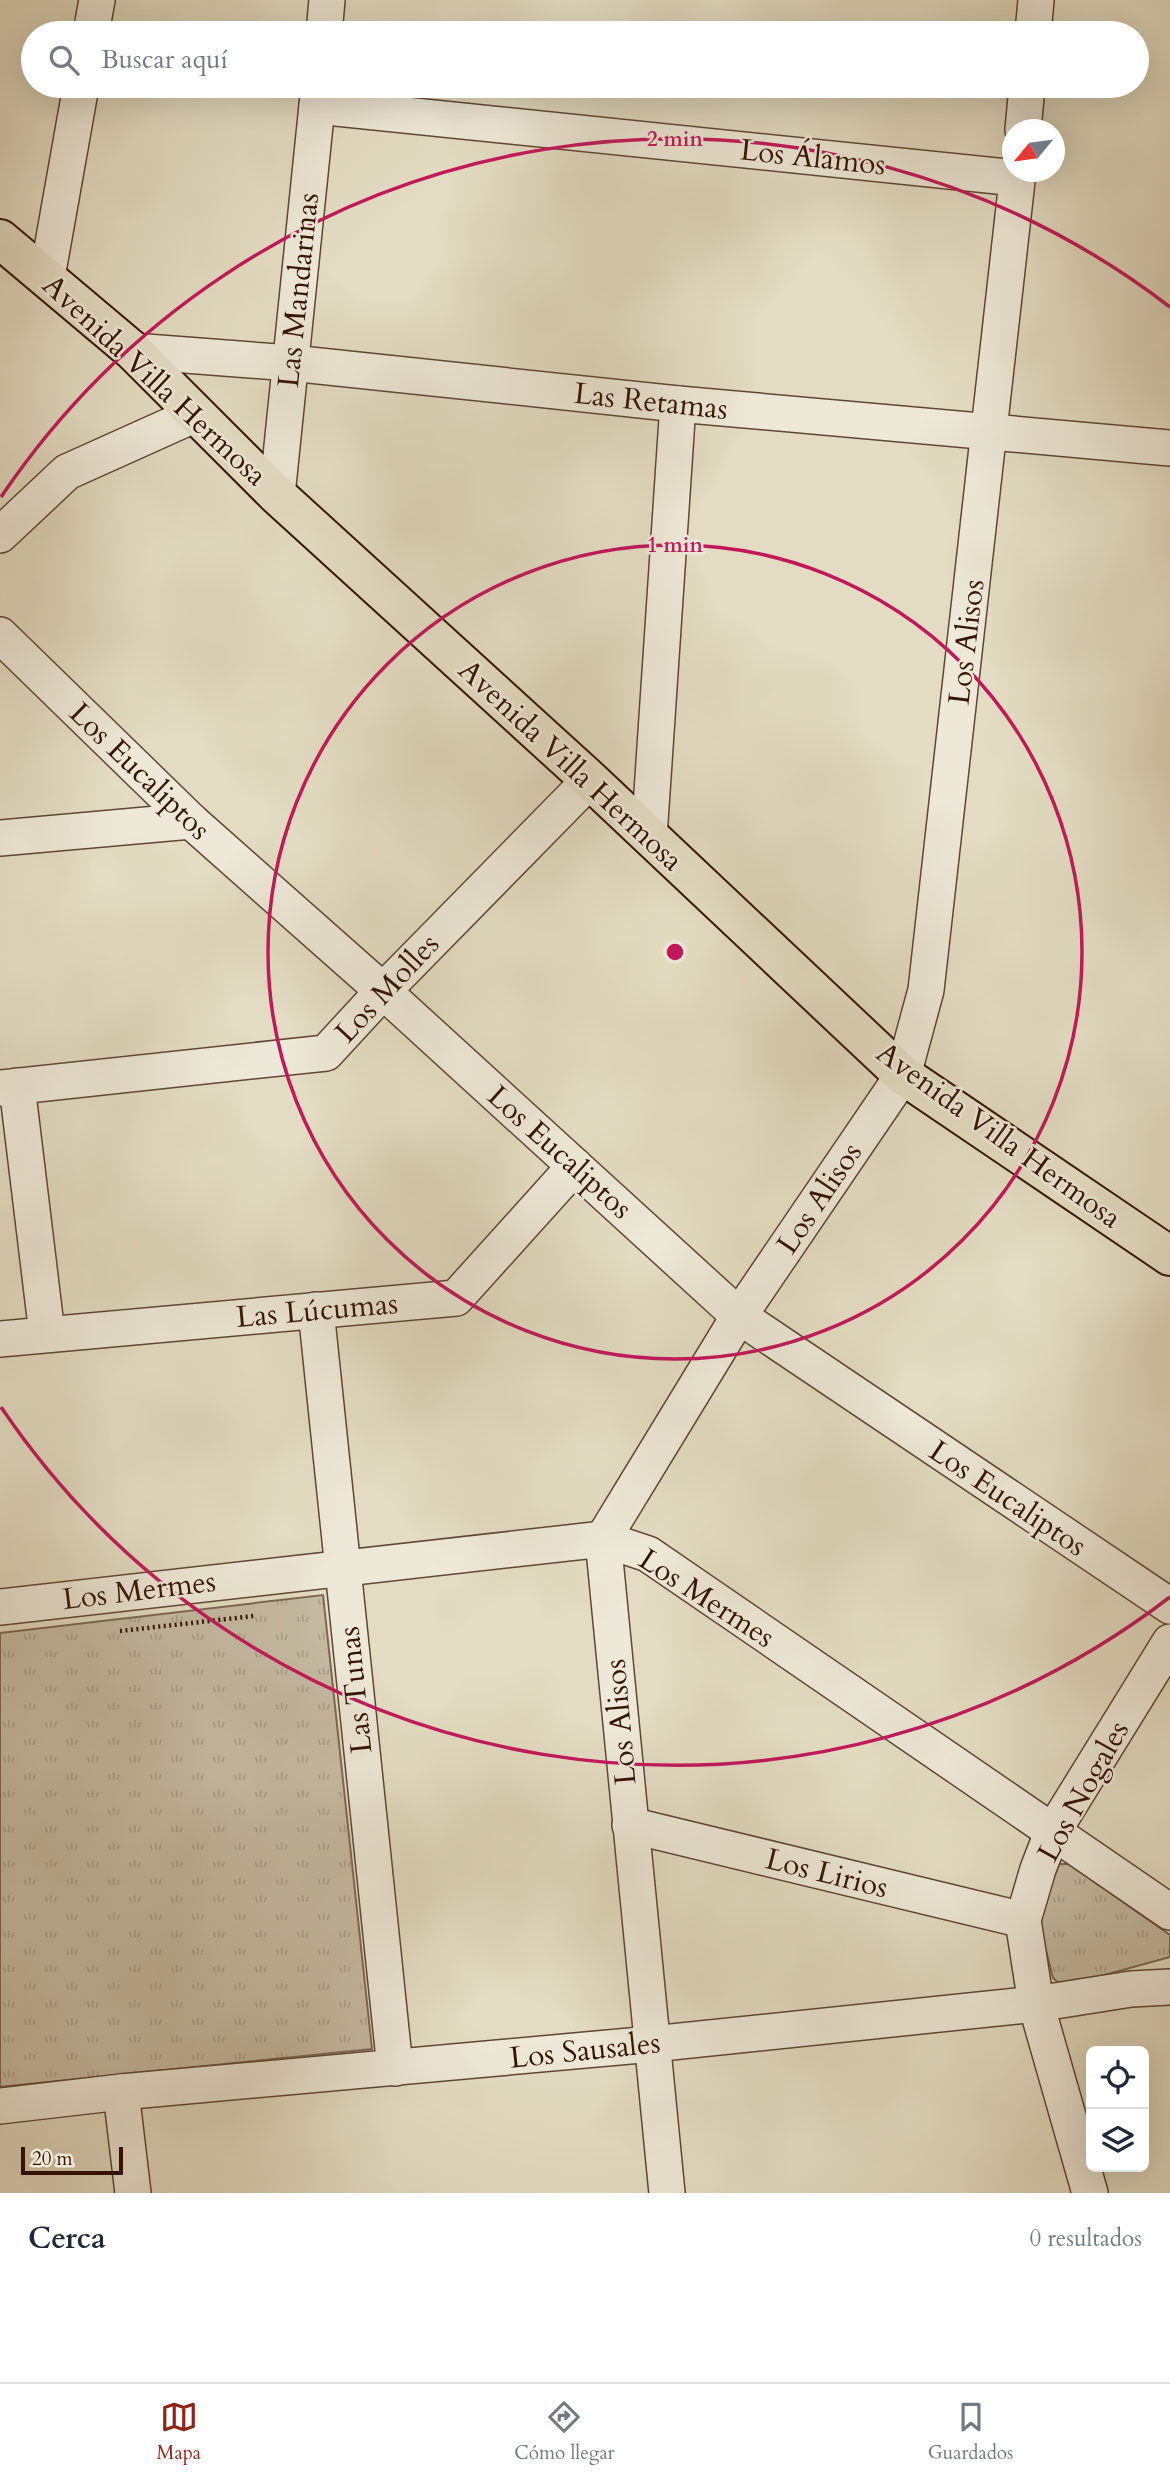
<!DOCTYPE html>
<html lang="es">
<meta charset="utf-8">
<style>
:root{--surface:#fff;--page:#f6f6f7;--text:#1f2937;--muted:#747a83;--line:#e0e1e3;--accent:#8f2418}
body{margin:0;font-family:Cardo,serif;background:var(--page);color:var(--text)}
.controls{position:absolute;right:21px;bottom:21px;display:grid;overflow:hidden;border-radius:10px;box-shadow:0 7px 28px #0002}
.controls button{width:63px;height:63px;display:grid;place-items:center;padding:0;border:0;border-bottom:2px solid var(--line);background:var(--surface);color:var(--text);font:35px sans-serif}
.compass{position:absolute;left:1002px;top:119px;width:63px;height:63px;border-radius:50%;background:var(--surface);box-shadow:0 7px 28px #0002;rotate:241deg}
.scale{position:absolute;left:21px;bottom:18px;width:102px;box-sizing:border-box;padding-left:7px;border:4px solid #351404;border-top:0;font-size:19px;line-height:24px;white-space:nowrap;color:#351404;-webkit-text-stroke:5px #ede8d7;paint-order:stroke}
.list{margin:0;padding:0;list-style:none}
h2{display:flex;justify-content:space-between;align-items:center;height:91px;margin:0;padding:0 28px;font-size:30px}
h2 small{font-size:23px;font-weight:400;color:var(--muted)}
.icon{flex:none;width:38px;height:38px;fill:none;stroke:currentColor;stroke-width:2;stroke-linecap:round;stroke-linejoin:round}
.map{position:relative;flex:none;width:1170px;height:2193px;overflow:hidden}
.search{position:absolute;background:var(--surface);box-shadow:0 7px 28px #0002;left:21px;right:21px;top:21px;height:77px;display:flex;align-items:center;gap:18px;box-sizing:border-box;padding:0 24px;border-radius:38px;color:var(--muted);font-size:26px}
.sheet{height:189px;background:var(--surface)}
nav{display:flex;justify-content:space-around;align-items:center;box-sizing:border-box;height:98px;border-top:2px solid var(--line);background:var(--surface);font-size:19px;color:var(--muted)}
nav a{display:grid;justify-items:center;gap:4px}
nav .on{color:var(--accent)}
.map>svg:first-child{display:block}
</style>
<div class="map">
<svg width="1170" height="2193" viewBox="0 0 1170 2193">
<defs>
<pattern id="park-tufts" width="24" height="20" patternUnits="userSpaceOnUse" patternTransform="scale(1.75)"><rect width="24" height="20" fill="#c5baa2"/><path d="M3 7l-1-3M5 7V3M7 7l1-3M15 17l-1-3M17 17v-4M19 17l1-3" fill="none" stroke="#aa9f8a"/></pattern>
</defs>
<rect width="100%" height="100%" fill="#e3dcc2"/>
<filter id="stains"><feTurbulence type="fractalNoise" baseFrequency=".00286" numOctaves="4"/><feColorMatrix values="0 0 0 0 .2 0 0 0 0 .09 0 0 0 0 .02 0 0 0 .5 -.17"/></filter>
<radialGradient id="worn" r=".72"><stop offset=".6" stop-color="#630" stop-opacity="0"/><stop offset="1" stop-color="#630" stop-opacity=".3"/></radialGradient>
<!-- park -->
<g fill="url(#park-tufts)" stroke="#7d6753" stroke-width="2">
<path d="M323 1595 372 2049 0 2087V1633Z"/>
<path d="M1059 1864H1069L1170 1935V1957L1068 1985 1060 1984 1053 1978 1039 1923 1052 1871Z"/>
</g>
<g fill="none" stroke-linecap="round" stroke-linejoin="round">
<!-- minor casing -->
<g stroke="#604634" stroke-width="38">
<g id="minor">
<path d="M91 33 97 0"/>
<path d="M324 33 327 0"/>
<path d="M1033 33 1036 0"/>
<path d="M317 106 1017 178"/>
<path d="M1023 130 1027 86"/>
<path d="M47 277 81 86"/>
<path d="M133 351 291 363 678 404 1170 448"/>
<path d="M277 495 319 86"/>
<path d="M0 535 67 472 196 414"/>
<path d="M0 635 191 821 383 991 739 1316 1170 1606"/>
<path d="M649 837 678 404"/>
<path d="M0 838 191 821"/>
<path d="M17 1086 47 1334"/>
<path d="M0 1088 326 1053 383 991 590 780"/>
<path d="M316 1310 395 2068"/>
<path d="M0 1339 456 1298 575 1166"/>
<path d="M0 1607 603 1539 648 1554 1170 1912"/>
<path d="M630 1825 1023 1920"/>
<path d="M121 2092 133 2193"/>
<path d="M0 2106 121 2092 652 2044 1036 2004 1131 1989 1170 1987"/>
<path d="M667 2193 603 1539 739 1316 903 1075 926 990 1018 172"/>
<path d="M1090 2193 1036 2004 1023 1920 1038 1869 1052 1833 1170 1642"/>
</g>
</g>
<!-- major casing -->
<g stroke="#351404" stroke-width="42">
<path id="major" d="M0 239 133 351 277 495 590 780 903 1075 1170 1256"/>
</g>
<!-- path -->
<path stroke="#351404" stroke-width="4.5" stroke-dasharray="2 3.5" stroke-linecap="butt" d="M120 1631 254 1616"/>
<!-- minor -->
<use href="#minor" stroke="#ede8d7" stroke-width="35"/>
<!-- major -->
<use href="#major" stroke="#e3dcc2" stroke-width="38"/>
</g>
<!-- distance rings -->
<g fill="none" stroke="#c2185b" stroke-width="3.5">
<circle cx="675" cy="952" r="407"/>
<path d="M1170 1597A813 813 0 0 1 1 1407M1 497A813 813 0 0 1 1170 307"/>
</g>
<g text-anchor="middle" stroke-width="5" stroke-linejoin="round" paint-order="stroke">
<!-- street labels -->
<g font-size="30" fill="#351404" stroke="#ede8d7">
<text transform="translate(813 157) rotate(6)" y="10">Los Álamos</text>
<text transform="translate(298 290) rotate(-84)" y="10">Las Mandarinas</text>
<text transform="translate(155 380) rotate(43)" y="10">Avenida Villa Hermosa</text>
<text transform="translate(651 401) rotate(6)" y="10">Las Retamas</text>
<text transform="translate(966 642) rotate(-83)" y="10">Los Alisos</text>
<text transform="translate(571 765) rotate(43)" y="10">Avenida Villa Hermosa</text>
<text transform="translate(140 771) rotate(44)" y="10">Los Eucaliptos</text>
<text transform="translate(387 988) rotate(-47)" y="10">Los Molles</text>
<text transform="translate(999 1135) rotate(36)" y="10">Avenida Villa Hermosa</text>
<text transform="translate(560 1152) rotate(42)" y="10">Los Eucaliptos</text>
<text transform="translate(819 1198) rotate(-56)" y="10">Los Alisos</text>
<text transform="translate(317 1310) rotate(-5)" y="10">Las Lúcumas</text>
<text transform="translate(1008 1498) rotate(34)" y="10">Los Eucaliptos</text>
<text transform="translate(139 1590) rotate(-7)" y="10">Los Mermes</text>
<text transform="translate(707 1598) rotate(33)" y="10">Los Mermes</text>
<text transform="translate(355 1690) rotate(-96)" y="10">Las Tunas</text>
<text transform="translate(620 1722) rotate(-95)" y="10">Los Alisos</text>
<text transform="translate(1083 1791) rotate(-61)" y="10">Los Nogales</text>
<text transform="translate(827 1873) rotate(14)" y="10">Los Lirios</text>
<text transform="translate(585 2050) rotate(-6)" y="10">Los Sausales</text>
</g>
</g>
<circle cx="675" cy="952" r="10" fill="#c2185b" stroke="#ede8d7" stroke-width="3.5"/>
<g font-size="21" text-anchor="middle" font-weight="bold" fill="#c2185b" stroke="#ede8d7" stroke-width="5" stroke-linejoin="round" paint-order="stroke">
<text x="675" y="146">2 min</text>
<text x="675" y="552">1 min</text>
</g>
<rect width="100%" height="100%" filter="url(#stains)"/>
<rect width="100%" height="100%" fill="url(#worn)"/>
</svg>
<div class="controls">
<button><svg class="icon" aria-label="locate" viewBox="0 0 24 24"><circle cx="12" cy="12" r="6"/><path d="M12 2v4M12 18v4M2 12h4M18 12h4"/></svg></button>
<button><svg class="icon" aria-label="layers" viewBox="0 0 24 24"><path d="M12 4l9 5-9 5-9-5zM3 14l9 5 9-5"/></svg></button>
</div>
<svg class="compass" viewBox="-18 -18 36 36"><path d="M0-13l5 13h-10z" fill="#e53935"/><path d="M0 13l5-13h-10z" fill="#747a83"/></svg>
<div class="scale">20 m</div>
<div class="search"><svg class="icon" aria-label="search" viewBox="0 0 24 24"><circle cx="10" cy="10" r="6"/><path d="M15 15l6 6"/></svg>Buscar aquí</div>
</div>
<section class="sheet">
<h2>Cerca<small>0 resultados</small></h2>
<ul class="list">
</ul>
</section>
<nav>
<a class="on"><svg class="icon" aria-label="map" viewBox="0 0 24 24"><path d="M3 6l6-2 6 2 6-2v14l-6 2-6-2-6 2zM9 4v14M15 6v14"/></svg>Mapa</a>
<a><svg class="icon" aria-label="directions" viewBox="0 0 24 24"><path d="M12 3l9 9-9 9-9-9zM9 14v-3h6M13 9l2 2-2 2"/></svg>Cómo llegar</a>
<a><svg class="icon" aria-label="saved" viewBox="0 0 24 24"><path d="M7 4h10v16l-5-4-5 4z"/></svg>Guardados</a>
</nav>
